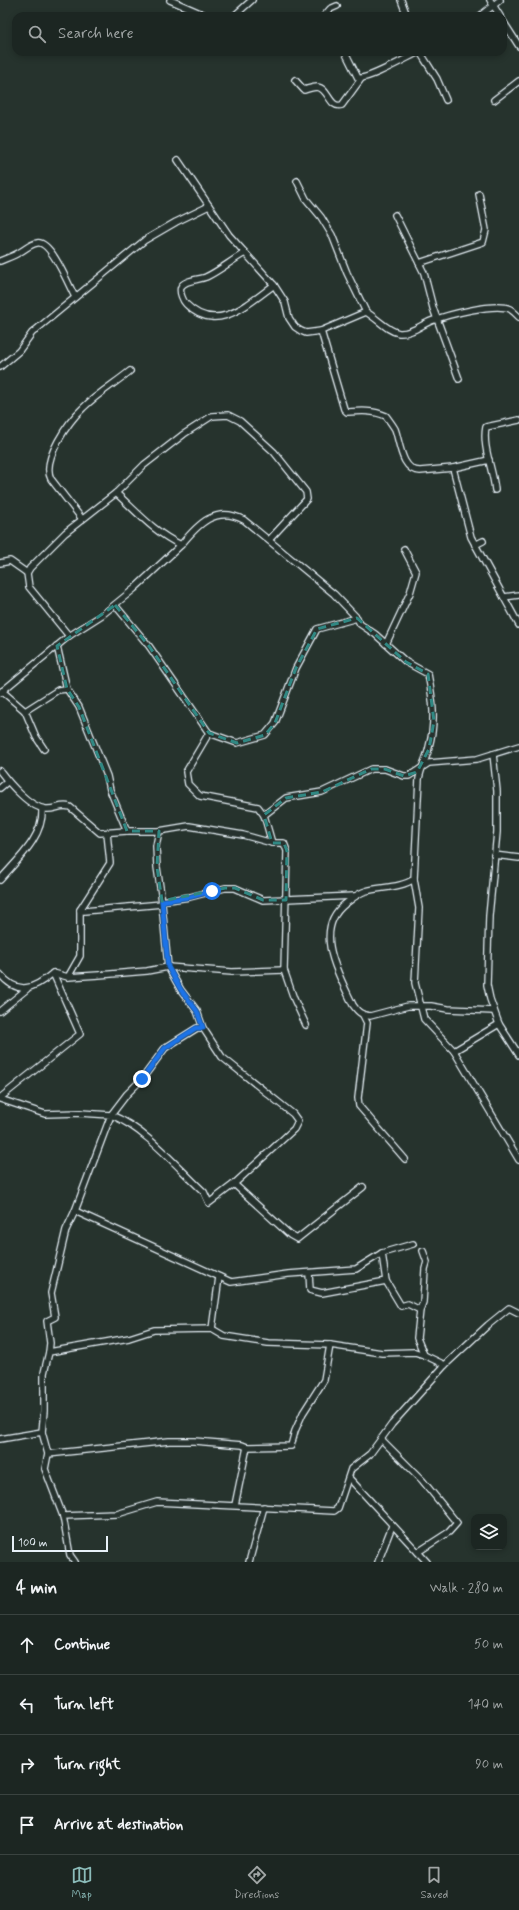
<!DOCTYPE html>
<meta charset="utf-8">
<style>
:root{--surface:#1c2622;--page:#252e2a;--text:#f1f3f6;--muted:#a0a5a5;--line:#3a4340;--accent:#8bbbb9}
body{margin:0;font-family:Mynerve,sans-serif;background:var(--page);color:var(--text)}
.controls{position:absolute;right:12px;bottom:12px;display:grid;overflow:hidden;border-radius:8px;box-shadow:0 2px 6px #0003}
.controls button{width:36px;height:36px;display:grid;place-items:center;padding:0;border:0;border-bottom:1px solid var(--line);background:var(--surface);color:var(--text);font:20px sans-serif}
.scale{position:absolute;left:12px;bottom:10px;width:96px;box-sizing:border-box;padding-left:4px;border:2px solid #e8f1f8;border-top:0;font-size:11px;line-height:14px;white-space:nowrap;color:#e8f1f8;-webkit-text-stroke:3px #26332d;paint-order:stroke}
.stop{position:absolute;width:12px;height:12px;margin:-9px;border:3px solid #1a73e8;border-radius:50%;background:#fff}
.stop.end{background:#1a73e8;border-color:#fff;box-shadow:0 1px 4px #0008}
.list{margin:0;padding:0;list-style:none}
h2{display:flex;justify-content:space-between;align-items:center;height:52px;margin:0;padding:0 16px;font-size:17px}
h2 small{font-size:13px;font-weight:400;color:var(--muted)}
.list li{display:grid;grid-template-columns:26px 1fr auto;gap:12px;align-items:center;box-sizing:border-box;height:60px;padding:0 16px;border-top:1px solid var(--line)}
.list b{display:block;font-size:15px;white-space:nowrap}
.list em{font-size:13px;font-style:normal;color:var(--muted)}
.icon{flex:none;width:22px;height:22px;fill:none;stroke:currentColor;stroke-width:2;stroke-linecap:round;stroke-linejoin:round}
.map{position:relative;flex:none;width:519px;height:1562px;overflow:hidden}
.search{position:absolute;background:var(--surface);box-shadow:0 2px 6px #0003;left:12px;right:12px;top:12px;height:44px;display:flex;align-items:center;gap:10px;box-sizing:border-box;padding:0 14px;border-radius:12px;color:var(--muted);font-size:15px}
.sheet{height:292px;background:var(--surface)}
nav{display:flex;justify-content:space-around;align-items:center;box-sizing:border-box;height:56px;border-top:1px solid var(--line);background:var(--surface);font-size:11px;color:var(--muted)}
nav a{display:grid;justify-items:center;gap:2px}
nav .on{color:var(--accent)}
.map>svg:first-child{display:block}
</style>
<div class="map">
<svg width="519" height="1562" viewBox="0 0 519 1562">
<rect width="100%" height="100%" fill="#26332d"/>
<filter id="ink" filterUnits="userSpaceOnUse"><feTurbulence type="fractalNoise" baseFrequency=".025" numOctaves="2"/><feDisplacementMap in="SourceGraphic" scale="8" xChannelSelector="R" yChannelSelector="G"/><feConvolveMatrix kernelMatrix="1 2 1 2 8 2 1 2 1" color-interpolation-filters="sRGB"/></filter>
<g filter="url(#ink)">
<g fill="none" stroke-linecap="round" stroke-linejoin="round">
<!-- street casing -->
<g stroke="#e8f1f8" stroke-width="8">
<g id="street">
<path d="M170 0 207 16"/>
<path d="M401 0 407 16"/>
<path d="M490 0 500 16"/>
<path d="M234 16 252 0"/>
<path d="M324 16 330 9 337 6"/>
<path d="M480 16 500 0"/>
<path d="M503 21 519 46"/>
<path d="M345 52 358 78C368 80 408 57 419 52"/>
<path d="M420 52 437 79 446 100"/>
<path d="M295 80 304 90C308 89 313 87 317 87 329 88 329 109 342 105L361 79"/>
<path d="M494 100 519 81"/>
<path d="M178 160 229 235 274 285 285 302 289 318 295 327 301 331 306 333 321 331 366 312C377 318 387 331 399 333 411 334 421 325 431 321 447 315 495 302 510 309 513 311 516 314 519 317"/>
<path d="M297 181 306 199 321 217 332 235 347 273 366 312"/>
<path d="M395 215 424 273 433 308 459 379"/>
<path d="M245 253C232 260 219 271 206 277 198 280 184 280 181 287 179 292 183 301 186 304 216 335 248 304 274 285"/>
<path d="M0 261C7 258 14 256 20 252 26 249 30 244 37 243 51 240 69 286 75 297"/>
<path d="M419 263 483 242 486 230 479 194"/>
<path d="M321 331 344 409 347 412C361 411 373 410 386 416 389 420 392 424 395 429 400 442 401 471 420 471L453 468 489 460"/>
<path d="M0 367 19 351 32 333 145 240 176 222 209 206"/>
<path d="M453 468 471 537 519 625"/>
<path d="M495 490C493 469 482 447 486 427L519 420"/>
<path d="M116 493C137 512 155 533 181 545 198 524 216 505 244 520L334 594 357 618 360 624 375 634 406 662 428 674C433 700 436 721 429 747 427 758 421 767 419 779L414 879C401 888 381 887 366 891 358 893 352 899 345 904 312 930 339 975 353 1005 358 1012 361 1015 370 1016L408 1006H431L448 1009 494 1011"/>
<path d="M82 519 51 479C41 460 69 421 83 408 97 394 114 384 130 371"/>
<path d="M475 545 483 541"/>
<path d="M0 563 10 561 27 573"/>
<path d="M504 597 519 595"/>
<path d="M115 605 149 646 209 733 237 743 265 735 275 723 296 668 317 629 357 618"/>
<path d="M69 636 29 587 27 573 30 568 65 533 116 493 144 465 184 434 212 416 228 415 240 421 274 452 306 492 307 499 269 540"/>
<path d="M386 644 410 593 416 572 404 549"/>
<path d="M57 646 67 689 79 707 107 776 110 790 127 831"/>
<path d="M2 691 25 711"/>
<path d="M0 693 69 636 102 615 134 589 181 545"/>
<path d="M209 733 186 772 188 784 200 796 258 807 264 815"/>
<path d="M44 749 36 737 25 711 58 690 67 689"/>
<path d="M493 754 497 791V832L489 916 487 985 490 999 499 1024 519 1055"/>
<path d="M0 771C9 783 30 808 46 809 55 810 61 804 70 807L100 833 127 831H159"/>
<path d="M0 788 7 782"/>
<path d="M272 843H284L287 851 284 970 294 999 306 1025"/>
<path d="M494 855 519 858"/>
<path d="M414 879 419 908 415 983 424 1019 454 1051 519 1160"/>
<path d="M0 880C17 860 44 837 42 809"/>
<path d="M80 910 84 911 162 904V901L190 897 225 888H235L263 900 355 896"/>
<path d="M0 974C18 996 34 989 53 973L68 977 99 975 147 971 168 967 232 972 284 970"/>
<path d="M68 977 80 956V910L110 863 107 833"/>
<path d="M0 1011 27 989"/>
<path d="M363 1015 367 1023 358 1098 359 1106 405 1159"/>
<path d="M203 1028 222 1057 293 1114 298 1121 294 1129 234 1184 209 1203 204 1192C177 1167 145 1128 111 1115L127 1094 142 1079 165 1048 197 1028H203L197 1011 181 990 168 967 161 894 157 867 156 846 159 831 189 826 243 835 272 843 264 815 286 798 322 792 371 769H385L404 776H409L429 763 477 759 519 746"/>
<path d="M454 1051 499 1024"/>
<path d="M0 1098 80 1034 53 973"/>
<path d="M0 1099 45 1114 80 1113 111 1115 75 1211"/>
<path d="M234 1184 290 1235 297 1239 363 1187"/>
<path d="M382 1253 386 1281 401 1306 408 1304 420 1310 417 1338 424 1355"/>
<path d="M309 1273 310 1290 322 1293 386 1281"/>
<path d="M420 1310 423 1302 425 1269 427 1262 423 1251"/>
<path d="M212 1329 219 1277"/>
<path d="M49 1352 50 1343 47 1321 55 1317 51 1293 66 1230 75 1211 231 1282 288 1274 356 1269 382 1253 413 1244"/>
<path d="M42 1432 44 1411V1373L49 1352 129 1338 154 1330 212 1329 224 1336 268 1343 330 1345 382 1353 415 1352 424 1355 445 1365"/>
<path d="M0 1439 42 1432 48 1454 45 1469 63 1516 70 1555 75 1562"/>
<path d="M381 1439 422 1480 457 1523 449 1532 418 1552"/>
<path d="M48 1454 169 1441H194L242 1445 247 1447 291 1446 295 1431 303 1413 324 1380 330 1345"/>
<path d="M349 1478 427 1562"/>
<path d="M235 1505 247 1447"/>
<path d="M63 1516 117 1514 157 1502 334 1511 338 1508 351 1469 370 1454 392 1424 445 1365 488 1325 509 1308 519 1313"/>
<path d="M249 1562 264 1507"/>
<path d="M378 1562 392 1526"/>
</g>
</g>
<!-- street -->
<use href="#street" stroke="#26332d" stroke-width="5.5"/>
</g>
</g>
<g fill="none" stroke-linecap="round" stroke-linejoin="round" filter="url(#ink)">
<!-- route -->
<path stroke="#1a73e8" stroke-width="5" d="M142 1079 165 1048 196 1028H203L197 1011 181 990 168 967 162 901 190 897 212 891"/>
</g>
<!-- marked area -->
<path fill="none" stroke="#308883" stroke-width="3" stroke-dasharray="8 5" stroke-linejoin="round" d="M115 605 149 646 209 733 237 743 265 735 275 723 296 668 317 629 357 618 406 662 428 674 434 721 429 749 417 772 404 776 385 769H371L322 792 286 798 264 815 272 843H284L287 851 286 900H263L235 888H225L162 901 157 867 159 831H127L79 707 67 689 57 646Z"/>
</svg>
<div class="controls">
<button><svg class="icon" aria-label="layers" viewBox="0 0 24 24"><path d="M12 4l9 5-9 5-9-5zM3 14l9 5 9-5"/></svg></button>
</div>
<div class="scale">100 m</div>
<div class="stop" style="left:212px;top:891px"></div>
<div class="stop end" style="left:142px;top:1079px"></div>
<div class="search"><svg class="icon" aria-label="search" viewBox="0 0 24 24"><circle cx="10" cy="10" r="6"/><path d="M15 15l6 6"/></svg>Search here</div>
</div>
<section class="sheet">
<h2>4 min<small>Walk · 280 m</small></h2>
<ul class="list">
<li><svg class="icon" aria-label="ahead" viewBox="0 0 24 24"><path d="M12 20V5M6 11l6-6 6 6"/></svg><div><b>Continue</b></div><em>50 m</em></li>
<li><svg class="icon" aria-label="left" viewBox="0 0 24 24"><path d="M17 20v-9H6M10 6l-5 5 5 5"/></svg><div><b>Turn left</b></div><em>140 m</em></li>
<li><svg class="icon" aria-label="right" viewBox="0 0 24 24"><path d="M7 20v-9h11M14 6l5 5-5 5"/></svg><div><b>Turn right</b></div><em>90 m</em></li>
<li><svg class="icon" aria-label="arrive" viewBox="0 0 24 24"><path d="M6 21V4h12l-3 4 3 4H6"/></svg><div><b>Arrive at destination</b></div></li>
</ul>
</section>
<nav>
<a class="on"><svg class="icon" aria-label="map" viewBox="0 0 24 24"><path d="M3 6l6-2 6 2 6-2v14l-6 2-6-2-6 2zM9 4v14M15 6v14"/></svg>Map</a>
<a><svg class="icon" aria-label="directions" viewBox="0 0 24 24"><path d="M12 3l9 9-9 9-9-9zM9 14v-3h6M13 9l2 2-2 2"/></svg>Directions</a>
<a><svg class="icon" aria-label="saved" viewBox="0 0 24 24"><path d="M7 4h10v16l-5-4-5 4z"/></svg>Saved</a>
</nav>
